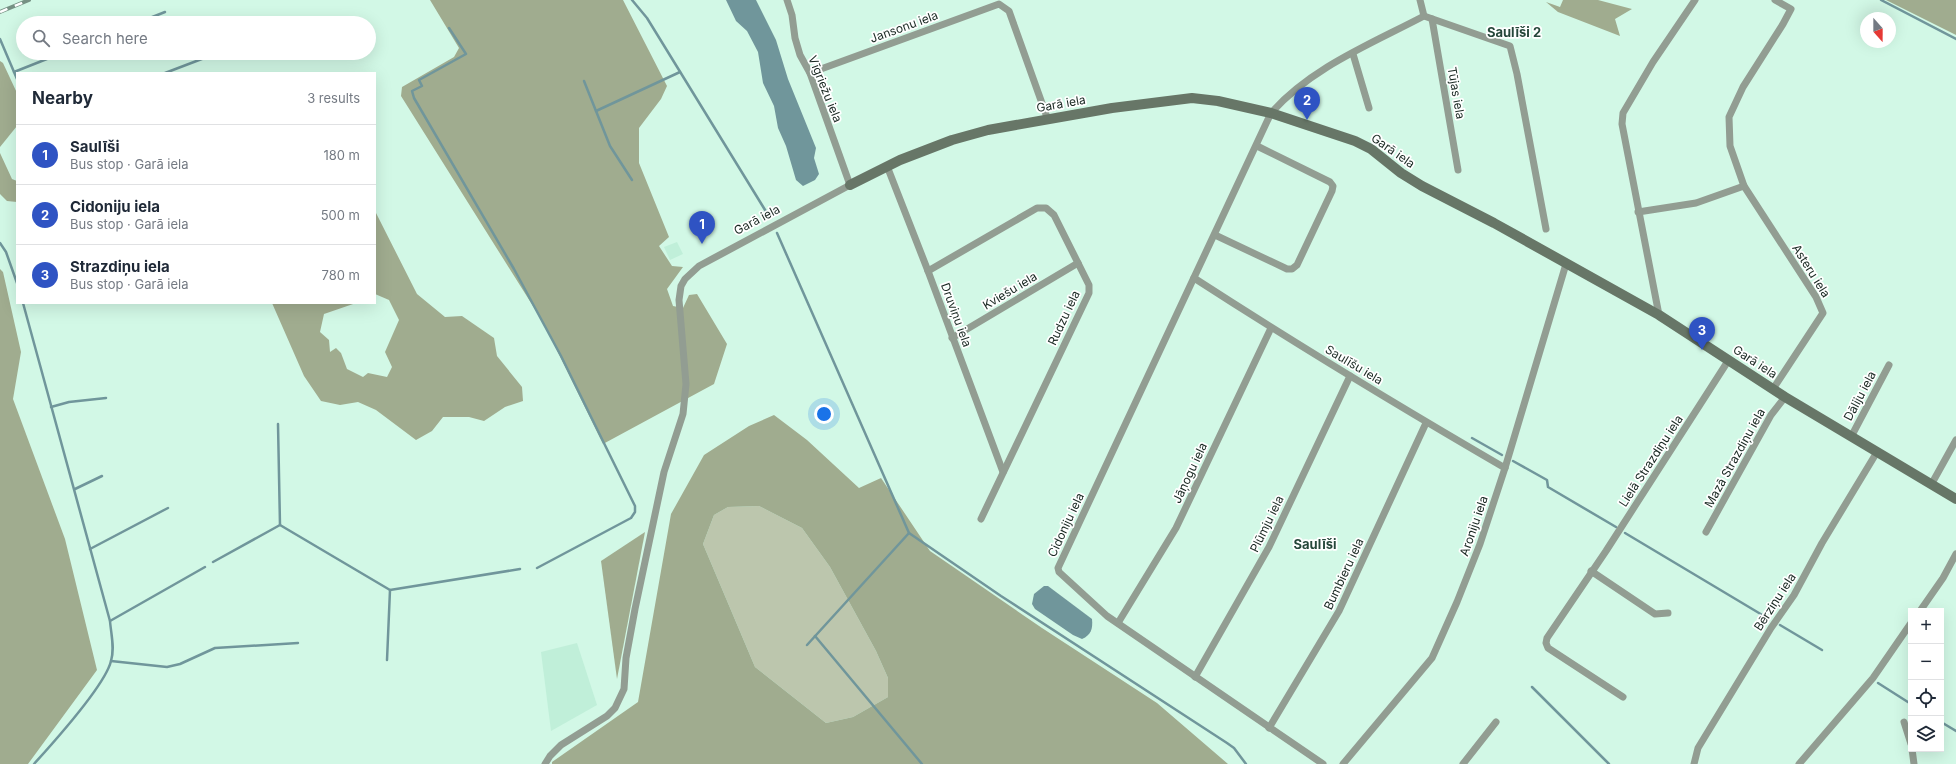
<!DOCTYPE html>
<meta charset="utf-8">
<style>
:root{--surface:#fff;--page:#f6f6f7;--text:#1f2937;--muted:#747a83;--line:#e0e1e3;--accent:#2f53c3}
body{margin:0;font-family:Inter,sans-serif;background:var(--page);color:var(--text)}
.controls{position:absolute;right:12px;bottom:12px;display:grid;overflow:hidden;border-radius:0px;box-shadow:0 4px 16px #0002}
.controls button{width:36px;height:36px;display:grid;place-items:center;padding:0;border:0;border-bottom:1px solid var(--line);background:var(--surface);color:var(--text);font:20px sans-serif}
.compass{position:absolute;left:1860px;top:12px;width:36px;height:36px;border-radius:50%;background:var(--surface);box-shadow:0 4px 16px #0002;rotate:159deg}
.you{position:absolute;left:824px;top:414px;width:14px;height:14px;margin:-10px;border:3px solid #fff;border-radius:50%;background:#1a73e8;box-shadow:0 0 0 6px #1a73e833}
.badge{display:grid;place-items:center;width:26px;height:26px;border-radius:50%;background:var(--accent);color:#fff;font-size:13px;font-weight:700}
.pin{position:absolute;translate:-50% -33px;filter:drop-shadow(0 1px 2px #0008)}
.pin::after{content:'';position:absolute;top:21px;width:14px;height:12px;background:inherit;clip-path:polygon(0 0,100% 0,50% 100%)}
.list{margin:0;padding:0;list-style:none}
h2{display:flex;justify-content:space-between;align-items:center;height:52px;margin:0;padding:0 16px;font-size:17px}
h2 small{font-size:13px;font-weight:400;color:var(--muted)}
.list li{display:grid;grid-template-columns:26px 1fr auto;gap:12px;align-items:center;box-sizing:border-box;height:60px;padding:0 16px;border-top:1px solid var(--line)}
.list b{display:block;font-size:15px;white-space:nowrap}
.list p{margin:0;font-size:13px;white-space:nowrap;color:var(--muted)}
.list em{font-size:13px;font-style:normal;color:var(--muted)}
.icon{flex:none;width:22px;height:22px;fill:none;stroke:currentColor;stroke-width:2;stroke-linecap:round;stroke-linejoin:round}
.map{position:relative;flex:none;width:1956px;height:764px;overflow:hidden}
.search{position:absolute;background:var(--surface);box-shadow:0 4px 16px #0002;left:16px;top:16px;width:360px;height:44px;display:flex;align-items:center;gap:10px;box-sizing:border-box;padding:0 14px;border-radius:22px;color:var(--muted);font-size:15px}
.panel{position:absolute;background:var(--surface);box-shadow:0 4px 16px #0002;left:16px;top:72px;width:360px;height:232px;border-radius:0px}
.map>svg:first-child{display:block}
</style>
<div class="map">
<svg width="1956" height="764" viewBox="0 0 1956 764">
<rect width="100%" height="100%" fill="#d2f8e6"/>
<!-- built -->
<g fill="#c0efd9">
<path d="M677 242 683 254 670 260 664 247Z"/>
<path d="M577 643 597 705 551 731 541 652Z"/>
</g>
<!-- green -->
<path fill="#bcc6ad" d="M759 506 802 528 830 567 876 651 888 678V697L853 717 826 723 755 667 703 544 714 515 728 507Z"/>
<!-- forest -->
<g fill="#a0ac8f" fill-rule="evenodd">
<path d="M430 0H623L667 86 661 99 639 128V163L669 237 659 246 672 266 683 267 667 289 673 306 683 308 689 295 697 294 727 344 714 384 603 444 543 322 401 96 402 87 454 57 459 48Z"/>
<path d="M1563 0H1598L1632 9 1615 19 1620 36 1558 12 1546 2 1560 7Z"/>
<path d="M1886 0H1956V35Z"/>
<path d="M0 61 3 63 17 93V126L0 147Z"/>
<path d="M0 153 12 179 17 181V202L7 201 0 194Z"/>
<path d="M375 211 417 294 445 317 462 316 494 338 497 356 522 387 523 401 505 407 484 421 469 417H443L432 431 416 440 376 410 358 402 340 405 321 401 304 376 272 303H356L324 314 320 332 329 340 330 352 336 348 341 353 347 369 363 377 368 373 387 377 392 367 385 352 399 320 389 300 375 294Z"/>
<path d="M0 269 3 272 21 352 13 399 65 539 97 670 28 764H0Z"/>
<path d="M774 415 807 440 859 488 881 478 930 551 1042 628 1157 703 1228 764H552V762L638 702 671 514 704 455 749 426ZM759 506 802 528 830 567 876 651 888 678V697L853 717 826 723 755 667 703 544 714 515 728 507Z"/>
<path d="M645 532 617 679 601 561Z"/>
</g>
<!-- water -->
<g fill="#70969b">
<path d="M726 0H756L776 40 788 79 816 148 814 158 819 174 815 180 803 186 796 180 786 146 778 128 774 106 763 83 758 52 747 31 736 21Z"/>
<path d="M1044 586H1048L1092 619C1093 629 1091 635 1082 639L1073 635 1035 609 1032 604 1034 594Z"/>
</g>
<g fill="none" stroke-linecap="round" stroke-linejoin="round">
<!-- stream -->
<g stroke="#70969b" stroke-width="2.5">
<path d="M632 0 647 18 770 218"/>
<path d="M1881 0 1956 39"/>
<path d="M137 23 165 12"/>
<path d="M449 28 466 54 419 80 422 86 412 91 414 98 514 269 561 356 635 506V512L631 518 537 568"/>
<path d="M0 39 17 79"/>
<path d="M14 72 62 53"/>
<path d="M165 73 207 57"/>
<path d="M584 81 610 146 632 180"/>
<path d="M596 111 680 72"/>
<path d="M777 233 909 533 1001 596 1227 743 1234 748 1246 764"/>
<path d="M0 243 6 252 17 283"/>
<path d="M23 303 110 621C111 634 115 648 111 661 105 686 53 743 34 764"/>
<path d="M51 407 69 402 106 398"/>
<path d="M1472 438 1502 455"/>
<path d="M1513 461 1547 480 1548 487 1616 527"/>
<path d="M75 489 102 476"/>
<path d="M280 525 390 590 520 569"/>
<path d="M1625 533 1769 619"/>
<path d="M90 549 168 508"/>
<path d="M213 562 280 525 278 424"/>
<path d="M110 621 205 567"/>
<path d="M1780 625 1822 650"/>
<path d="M815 636 922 764"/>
<path d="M807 645 909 533"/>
<path d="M387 660 390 590"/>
<path d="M111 661 167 667 180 664 215 648 298 643"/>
<path d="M1878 683 1911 704"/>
<path d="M1532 687 1609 764"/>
<path d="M1941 722 1956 731"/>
</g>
<!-- street -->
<g stroke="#929d92" stroke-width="7">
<path d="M1424 16 1510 46 1517 74 1546 229"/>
<path d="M1432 19 1458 170"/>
<path d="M1353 54 1369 108"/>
<path d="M810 73 999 4 1009 11 1048 120"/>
<path d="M887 166 928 271 1003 472"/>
<path d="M1638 212 1696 203 1744 186"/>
<path d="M1215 235 1287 269H1292L1297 265 1332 191 1333 186 1330 182 1257 146"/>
<path d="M928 271 1037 208H1046L1054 215 1089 285V293L981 519"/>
<path d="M1194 278C1296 344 1400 407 1505 468"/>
<path d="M1659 315 1622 124 1623 113 1653 62 1695 0"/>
<path d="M952 338 1078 263"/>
<path d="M1773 389 1823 313 1816 297 1744 186 1730 146 1729 117 1743 87 1783 24 1791 9 1775 0"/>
<path d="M1851 437 1889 365"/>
<path d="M1931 485 1956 440"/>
<path d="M1706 532 1771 415 1785 397"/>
<path d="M1591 571 1655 614 1668 613"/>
<path d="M1920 611 1943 578 1956 554"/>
<path d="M1118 623 1176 528 1271 328"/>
<path d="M1195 677 1269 547 1350 376"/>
<path d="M1623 697 1548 648 1546 643 1547 638 1606 551 1728 361"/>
<path d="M1904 722 1911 744"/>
<path d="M1269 728 1339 611 1426 423"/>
<path d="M1912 749 1914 764"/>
<path d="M545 764 550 756 561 745 607 716 615 708 624 689 626 658 635 609 664 472 683 414 686 384 679 300 681 286 685 279 699 266 850 185 810 73 800 55 795 38 792 15 787 0"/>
<path d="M1323 764 1107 616 1059 572 1058 568 1271 113C1312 67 1371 44 1424 16L1420 0"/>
<path d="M1343 764 1432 658 1457 602 1480 544 1505 468 1566 264"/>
<path d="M1463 764 1496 722"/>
<path d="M1694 764 1698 748 1771 628 1794 595 1822 543 1877 452"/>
<path d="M1799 764 1873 678 1911 623"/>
</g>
<!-- secondary -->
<path stroke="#677667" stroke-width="10" d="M850 185 900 160 952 140 988 130 1112 108 1192 98 1218 101 1271 113 1355 141 1371 149 1401 173 1422 186 1494 223 1659 315 1785 397 1956 499"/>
<!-- rail casing -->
<g stroke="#769184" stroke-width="4">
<path id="rail" d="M0 12 29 0"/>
</g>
<!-- rail -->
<use href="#rail" stroke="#fff" stroke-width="2.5" stroke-dasharray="8" stroke-linecap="butt"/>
</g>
<g text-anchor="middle" stroke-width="3.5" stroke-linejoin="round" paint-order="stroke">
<!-- street labels -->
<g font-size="12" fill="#192822" stroke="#fff">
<text transform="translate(904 27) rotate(-20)" y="4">Jansonu iela</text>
<text transform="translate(825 89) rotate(68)" y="4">Vīgriežu iela</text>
<text transform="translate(1456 93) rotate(80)" y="4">Tūjas iela</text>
<text transform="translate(1061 104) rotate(-10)" y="4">Garā iela</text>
<text transform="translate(1393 151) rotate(35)" y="4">Garā iela</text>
<text transform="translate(757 220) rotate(-28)" y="4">Garā iela</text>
<text transform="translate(1811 271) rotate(58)" y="4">Asteru iela</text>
<text transform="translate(1010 291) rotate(-31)" y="4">Kviešu iela</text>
<text transform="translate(956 315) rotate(70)" y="4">Druviņu iela</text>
<text transform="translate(1064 318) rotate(-65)" y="4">Rudzu iela</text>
<text transform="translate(1755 362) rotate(33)" y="4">Garā iela</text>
<text transform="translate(1354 365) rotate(31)" y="4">Saulīšu iela</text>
<text transform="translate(1860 396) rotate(-62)" y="4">Dāliju iela</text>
<text transform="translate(1735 458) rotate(-61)" y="4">Mazā Strazdiņu iela</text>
<text transform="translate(1651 461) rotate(-57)" y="4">Lielā Strazdiņu iela</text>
<text transform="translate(1190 473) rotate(-65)" y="4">Jāņogu iela</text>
<text transform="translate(1267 524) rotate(-64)" y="4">Plūmju iela</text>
<text transform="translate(1066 525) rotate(-65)" y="4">Cidoniju iela</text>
<text transform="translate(1474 526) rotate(-71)" y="4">Aroniju iela</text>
<text transform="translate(1344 574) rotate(-65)" y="4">Bumbieru iela</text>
<text transform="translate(1775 602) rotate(-57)" y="4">Bērziņu iela</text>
</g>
<!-- neighbourhood labels -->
<g font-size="13" font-weight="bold" fill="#26473a" stroke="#fff">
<text x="1514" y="37">Saulīši 2</text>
<text x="1315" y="549">Saulīši</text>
</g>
</g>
</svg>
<div class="controls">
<button>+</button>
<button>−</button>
<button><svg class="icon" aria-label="locate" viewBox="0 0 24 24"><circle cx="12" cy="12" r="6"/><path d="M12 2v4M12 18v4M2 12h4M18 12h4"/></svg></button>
<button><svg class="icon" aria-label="layers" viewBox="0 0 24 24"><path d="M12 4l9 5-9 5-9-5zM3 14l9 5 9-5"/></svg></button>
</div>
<svg class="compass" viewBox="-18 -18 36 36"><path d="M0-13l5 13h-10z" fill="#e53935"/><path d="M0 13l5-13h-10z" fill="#747a83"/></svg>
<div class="you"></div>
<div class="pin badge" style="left:702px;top:244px">1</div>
<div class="pin badge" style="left:1307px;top:120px">2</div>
<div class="pin badge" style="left:1702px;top:350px">3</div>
<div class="search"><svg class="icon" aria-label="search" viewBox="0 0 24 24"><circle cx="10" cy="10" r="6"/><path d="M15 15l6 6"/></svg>Search here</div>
<section class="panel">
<h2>Nearby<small>3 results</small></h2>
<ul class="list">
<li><span class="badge">1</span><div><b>Saulīši</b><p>Bus stop · Garā iela</p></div><em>180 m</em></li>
<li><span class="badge">2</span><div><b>Cidoniju iela</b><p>Bus stop · Garā iela</p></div><em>500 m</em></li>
<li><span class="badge">3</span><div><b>Strazdiņu iela</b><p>Bus stop · Garā iela</p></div><em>780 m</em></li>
</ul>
</section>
</div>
